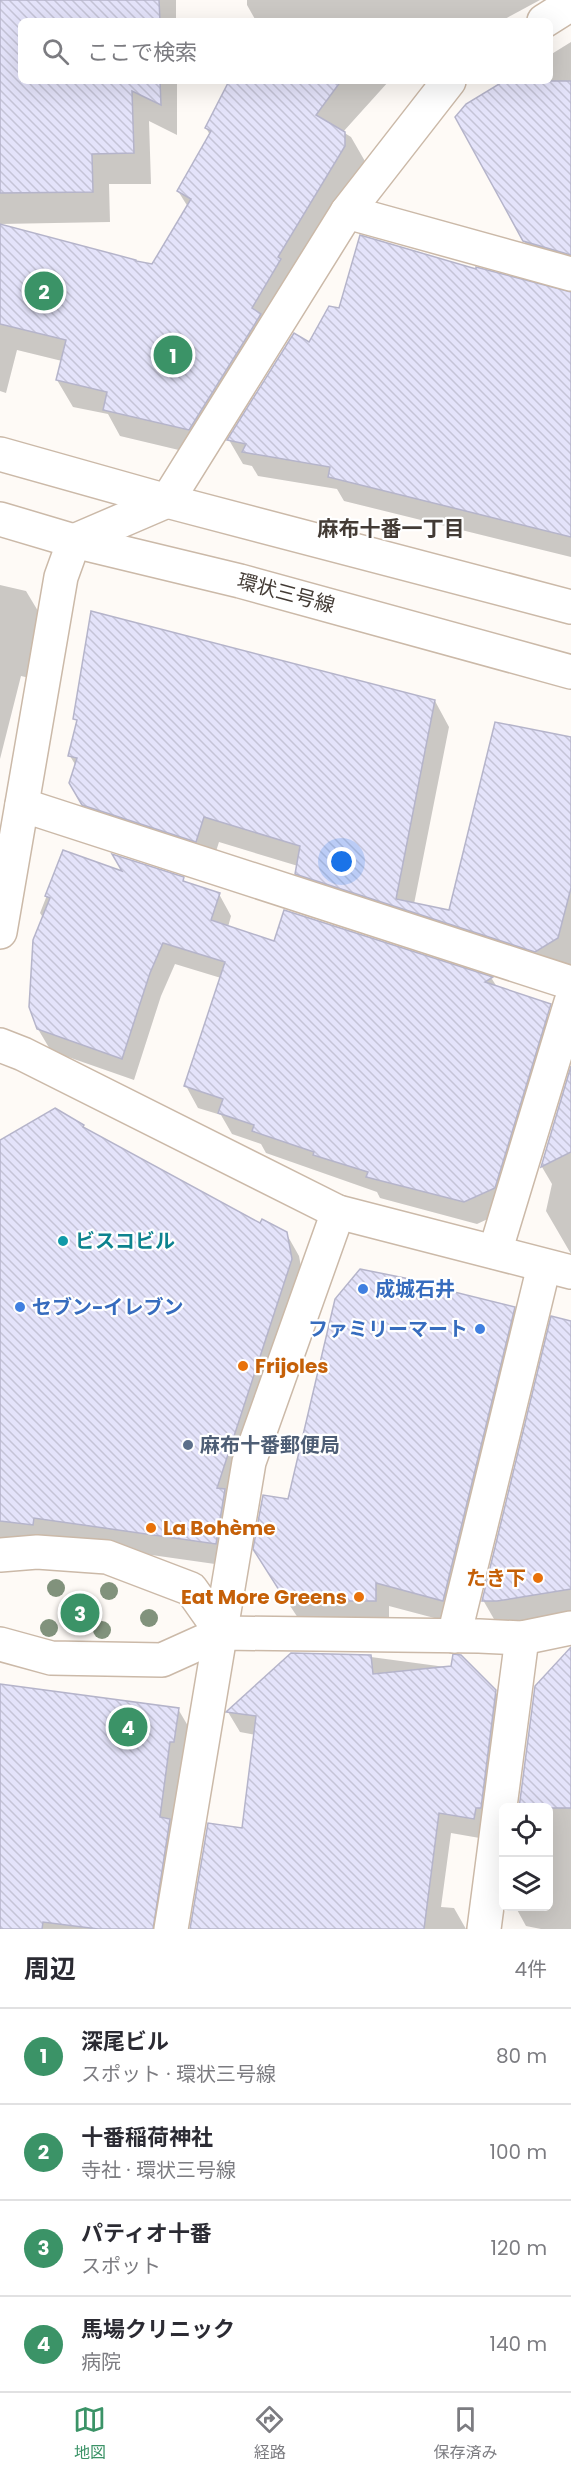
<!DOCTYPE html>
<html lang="ja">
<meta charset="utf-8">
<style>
:root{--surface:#fff;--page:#f7f7f7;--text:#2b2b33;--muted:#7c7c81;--line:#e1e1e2;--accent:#3b9367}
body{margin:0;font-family:Poppins,"Noto Sans JP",sans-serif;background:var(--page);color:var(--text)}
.controls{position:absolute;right:18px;bottom:18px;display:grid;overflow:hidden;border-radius:9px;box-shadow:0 6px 24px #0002}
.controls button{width:54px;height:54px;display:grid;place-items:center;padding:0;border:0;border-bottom:2px solid var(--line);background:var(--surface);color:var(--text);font:30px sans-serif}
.you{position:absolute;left:342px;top:862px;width:21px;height:21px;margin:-15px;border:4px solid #fff;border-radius:50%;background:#1a73e8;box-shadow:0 0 0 9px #1a73e833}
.badge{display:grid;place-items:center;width:39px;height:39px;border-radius:50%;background:var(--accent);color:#fff;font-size:20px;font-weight:700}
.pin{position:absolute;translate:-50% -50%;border:3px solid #fff;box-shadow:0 2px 6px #0006}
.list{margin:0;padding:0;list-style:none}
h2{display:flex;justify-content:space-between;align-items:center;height:78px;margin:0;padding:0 24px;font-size:26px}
h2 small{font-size:20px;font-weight:400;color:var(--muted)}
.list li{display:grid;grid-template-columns:39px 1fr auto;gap:18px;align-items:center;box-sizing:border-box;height:96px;padding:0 24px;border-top:2px solid var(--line)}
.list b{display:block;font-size:22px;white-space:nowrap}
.list p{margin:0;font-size:20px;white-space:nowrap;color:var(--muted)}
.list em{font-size:20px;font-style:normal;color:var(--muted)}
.icon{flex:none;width:33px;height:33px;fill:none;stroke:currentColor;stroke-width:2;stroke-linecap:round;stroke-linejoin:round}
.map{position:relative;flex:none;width:571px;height:1929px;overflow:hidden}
.search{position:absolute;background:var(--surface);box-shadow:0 6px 24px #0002;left:18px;right:18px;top:18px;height:66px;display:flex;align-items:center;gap:15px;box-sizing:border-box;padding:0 21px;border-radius:9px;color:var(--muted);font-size:22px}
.sheet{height:462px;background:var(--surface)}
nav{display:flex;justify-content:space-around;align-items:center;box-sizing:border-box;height:84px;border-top:2px solid var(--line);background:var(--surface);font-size:16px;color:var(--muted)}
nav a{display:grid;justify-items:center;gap:3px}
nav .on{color:var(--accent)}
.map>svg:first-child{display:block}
</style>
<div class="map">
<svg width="571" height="1929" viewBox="0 0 571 1929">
<defs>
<pattern id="building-back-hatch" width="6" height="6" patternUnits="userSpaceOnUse" patternTransform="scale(1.5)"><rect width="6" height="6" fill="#e4e3fa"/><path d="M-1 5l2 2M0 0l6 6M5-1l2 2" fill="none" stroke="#c5c4d7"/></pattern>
</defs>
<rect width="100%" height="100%" fill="#fefaf6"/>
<!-- shadow -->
<g fill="#0003">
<path d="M0 0H176V21H21V81H177V135L149 121 151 184H109L110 222 0 224Z"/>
<path d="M247 0H540L501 21H256L247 5Z"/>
<path d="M571 42V280L543 272 524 241 507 81H550V55Z"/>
<path d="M231 81H389L343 132 351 137 366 163 204 456 120 436 108 414 73 407 57 380 62 361 17 350 6 393 0 391V225L153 266 188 207 178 191 210 135 206 128Z"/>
<path d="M477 271 571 294V557L344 501 337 489 258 476 252 466 243 464 229 440 340 310Z"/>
<path d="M0 585 26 591 41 616 34 679 21 676 0 759Z"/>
<path d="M435 701 449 727 414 904 451 912 571 738V965L551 977 311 899 296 873 298 866 219 842 211 867 85 809 70 783 76 766 70 756 78 723 75 718Z"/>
<path d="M64 852 125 873 183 879 186 883 219 894 231 916 228 927 275 942 285 912 492 979 497 987 540 1001 552 1023 507 1210 477 1224 380 1198 377 1192 266 1153 261 1144 232 1134 221 1115 198 1108 186 1086 221 978 175 964 161 996 134 1080 51 1051 38 1029 46 922 40 913Z"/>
<path d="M569 1080H571V1254L546 1211 552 1184 542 1167Z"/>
<path d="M83 1126 85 1129 260 1225 286 1233 299 1256 304 1283 229 1566 46 1540 0 1542V1183Z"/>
<path d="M434 1286 436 1290 514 1308 528 1332 457 1624 389 1606V1624H302L269 1574 289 1500Z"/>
<path d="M571 1321V1613L498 1626 483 1600Z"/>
<path d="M571 1649V1929H541L526 1926 515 1906H548V1808Z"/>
<path d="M356 1655 453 1668 495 1691 508 1712 491 1840 451 1833 441 1907 454 1908 466 1929H192L244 1829 256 1735 240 1732 228 1712Z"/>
<path d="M0 1686 178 1709 191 1731 168 1929H0Z"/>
</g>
<!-- building -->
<g fill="url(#building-back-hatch)" stroke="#b5b4ca" stroke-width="1.5">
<path d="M0 0H159L160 21H21V81H160L161 105 132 91 134 153 92 154 93 192 0 193Z"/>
<path d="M229 81H341L316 115 345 132V146L278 257 281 259 252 308 261 314 189 430 103 410 107 392 56 380 66 340 0 324V224L136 260V261L152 264 191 199 177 191 211 131 205 128Z"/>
<path d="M504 81H571V255L523 241 455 117 466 104Z"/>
<path d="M360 235 476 269V267L571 292V537L328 477 330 467 242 452 246 444 227 440 294 333 309 342 329 306 339 308Z"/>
<path d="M91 611 435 700 396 899 449 910 495 722 571 737V888L558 938 535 952 295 874 300 846 204 817 196 842 82 805 69 783 77 758 68 756 77 720 73 719Z"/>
<path d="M63 850 122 871 112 854 184 877 183 881 220 893 211 920 274 941 284 910 493 977 485 982 551 1004 495 1188 464 1202 366 1177 368 1172 313 1155 314 1152 252 1131 254 1125 218 1113 223 1099 184 1086 225 962 163 943 150 973 122 1059 37 1029 29 1007 33 940 50 898 45 896Z"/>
<path d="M571 1066V1152L541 1167Z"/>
<path d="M55 1108 84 1125 83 1127 260 1223 262 1219 287 1232 292 1259 217 1488 225 1489 216 1544 34 1518 33 1525 0 1521V1140Z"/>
<path d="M360 1269 435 1284 434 1287 515 1307 443 1601 376 1583V1601H286L253 1549 263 1495 288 1499 335 1299Z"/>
<path d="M551 1316 571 1321V1589L497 1601H482Z"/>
<path d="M571 1647V1808H519L535 1686Z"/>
<path d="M291 1653 371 1655 373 1674 451 1666 453 1654 461 1655 496 1690 481 1808H476L474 1819 439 1813 424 1929H190L208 1823 242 1828 256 1716 226 1712Z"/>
<path d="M0 1684 179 1708 174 1742H170L160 1817 170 1819 153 1929H98L43 1922 42 1929H0Z"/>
</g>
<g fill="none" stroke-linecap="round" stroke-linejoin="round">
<!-- minor casing -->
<g stroke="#cbb9a8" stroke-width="36">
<g id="minor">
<path d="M544 21 571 4"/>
<path d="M347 212 571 274"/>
<path d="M22 805 571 983"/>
<path d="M0 932 61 577 74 541 167 501 347 212 449 81"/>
<path d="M0 1045 23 1054 338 1212 571 1272"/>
<path d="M495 1252 571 1002"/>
<path d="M0 1555 37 1552 107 1557 191 1589 222 1633"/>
<path d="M454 1636 544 1266"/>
<path d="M0 1644 51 1658 162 1660 222 1633 479 1636 522 1638 571 1628"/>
<path d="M171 1929 249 1462 338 1212"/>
<path d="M484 1929 522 1638"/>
</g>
</g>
<!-- major casing -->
<g stroke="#cbb9a8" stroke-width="36">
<g id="major">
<path d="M0 454 167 501 571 607"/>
<path d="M0 519 74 541 240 581 571 672"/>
</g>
</g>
<!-- minor -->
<use href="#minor" stroke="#fff" stroke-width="33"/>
<!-- major -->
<use href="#major" stroke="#fff" stroke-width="33"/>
</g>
<!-- trees -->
<g fill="#81927c">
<circle cx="56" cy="1588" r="9"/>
<circle cx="109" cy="1591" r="9"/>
<circle cx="149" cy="1618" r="9"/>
<circle cx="49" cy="1628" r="9"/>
<circle cx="102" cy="1630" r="9"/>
</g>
<!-- markers -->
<circle fill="#0f9aa8" stroke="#fff" stroke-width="2" cx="63" cy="1241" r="6"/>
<g fill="#3f7fe0" stroke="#fff" stroke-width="2">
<circle cx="363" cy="1289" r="6"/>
<circle cx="20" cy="1307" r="6"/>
<circle cx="480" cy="1329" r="6"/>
</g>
<g fill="#e8710a" stroke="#fff" stroke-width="2">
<circle cx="243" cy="1366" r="6"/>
<circle cx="151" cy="1528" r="6"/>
<circle cx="538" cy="1578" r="6"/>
<circle cx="359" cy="1597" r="6"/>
</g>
<circle fill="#5c6f8a" stroke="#fff" stroke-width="2" cx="188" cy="1445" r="6"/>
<g text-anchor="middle" stroke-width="4.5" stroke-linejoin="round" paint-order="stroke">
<!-- street labels -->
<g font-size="20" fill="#433b35" stroke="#fff">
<text transform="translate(286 593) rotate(15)" y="7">環状三号線</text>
</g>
<!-- culture labels -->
<g font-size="20" font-weight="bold" fill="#0d838f" stroke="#fff" text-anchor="start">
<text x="75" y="1248">ビスコビル</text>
</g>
<!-- shop labels -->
<g font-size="20" font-weight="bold" fill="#366cbe" stroke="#fff" text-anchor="start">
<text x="375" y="1296">成城石井</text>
<text x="32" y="1314">セブン-イレブン</text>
<text x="468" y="1336" text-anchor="end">ファミリーマート</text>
</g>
<!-- food labels -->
<g font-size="20" font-weight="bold" fill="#c56008" stroke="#fff" text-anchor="start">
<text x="255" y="1373">Frijoles</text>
<text x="163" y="1535">La Bohème</text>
<text x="526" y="1585" text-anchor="end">たき下</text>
<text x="347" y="1604" text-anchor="end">Eat More Greens</text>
</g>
<!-- service labels -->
<g font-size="20" font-weight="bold" fill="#4e5e75" stroke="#fff" text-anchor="start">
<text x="200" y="1452">麻布十番郵便局</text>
</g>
<!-- neighbourhood labels -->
<g font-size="21" font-weight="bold" fill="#433b35" stroke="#fff">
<text x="391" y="536">麻布十番一丁目</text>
</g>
</g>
</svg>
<div class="controls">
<button><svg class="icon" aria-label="locate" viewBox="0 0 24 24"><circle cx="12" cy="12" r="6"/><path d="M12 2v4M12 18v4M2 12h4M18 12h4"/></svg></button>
<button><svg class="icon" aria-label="layers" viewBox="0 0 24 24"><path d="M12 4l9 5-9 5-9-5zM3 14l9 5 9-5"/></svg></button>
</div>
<div class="you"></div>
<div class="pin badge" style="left:173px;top:355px">1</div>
<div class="pin badge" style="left:44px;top:291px">2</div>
<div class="pin badge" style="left:80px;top:1613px">3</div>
<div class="pin badge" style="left:128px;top:1727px">4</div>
<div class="search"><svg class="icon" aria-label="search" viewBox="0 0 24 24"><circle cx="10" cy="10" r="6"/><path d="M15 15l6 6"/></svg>ここで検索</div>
</div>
<section class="sheet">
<h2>周辺<small>4件</small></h2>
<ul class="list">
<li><span class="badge">1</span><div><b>深尾ビル</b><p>スポット · 環状三号線</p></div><em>80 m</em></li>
<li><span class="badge">2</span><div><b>十番稲荷神社</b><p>寺社 · 環状三号線</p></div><em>100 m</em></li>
<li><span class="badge">3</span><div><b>パティオ十番</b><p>スポット</p></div><em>120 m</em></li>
<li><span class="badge">4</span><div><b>馬場クリニック</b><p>病院</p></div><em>140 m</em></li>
</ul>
</section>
<nav>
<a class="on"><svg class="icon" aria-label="map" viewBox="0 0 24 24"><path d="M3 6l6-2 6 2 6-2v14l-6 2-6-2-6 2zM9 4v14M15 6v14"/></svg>地図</a>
<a><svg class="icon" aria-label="directions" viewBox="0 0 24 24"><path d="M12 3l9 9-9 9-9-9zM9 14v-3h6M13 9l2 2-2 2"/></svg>経路</a>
<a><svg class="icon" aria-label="saved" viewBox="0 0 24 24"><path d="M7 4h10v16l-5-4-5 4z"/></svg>保存済み</a>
</nav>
